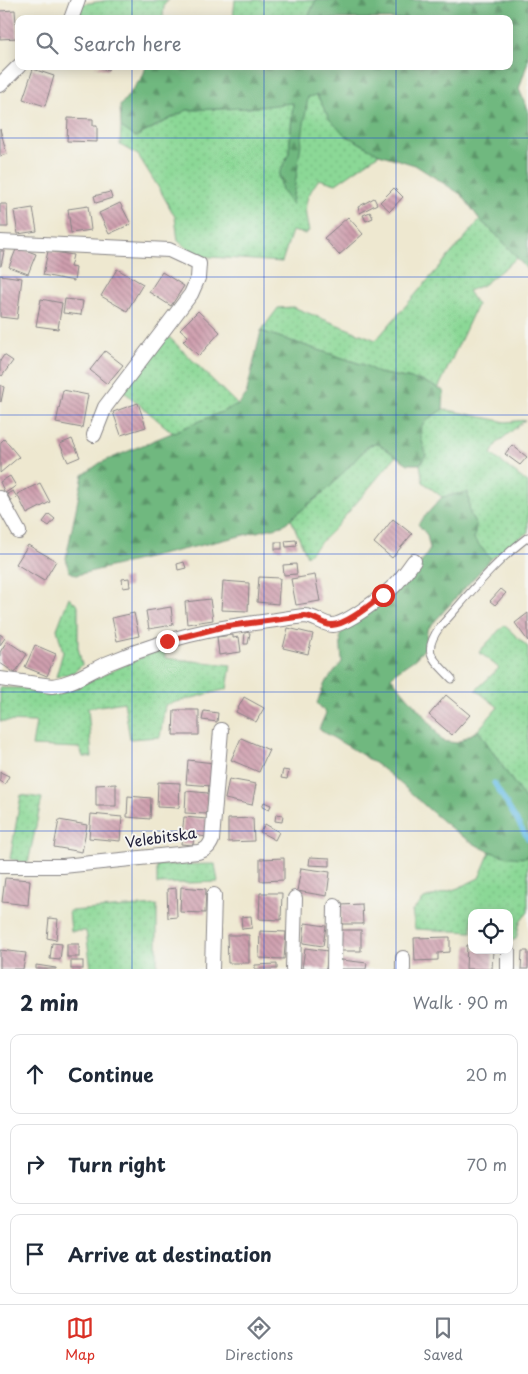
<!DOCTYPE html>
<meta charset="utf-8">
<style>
:root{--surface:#fff;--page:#f6f6f7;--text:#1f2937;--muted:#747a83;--line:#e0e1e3;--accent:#d93025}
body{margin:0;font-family:"Playpen Sans",sans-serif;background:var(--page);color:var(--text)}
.controls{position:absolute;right:15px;bottom:15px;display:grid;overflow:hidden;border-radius:10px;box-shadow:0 2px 12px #0003}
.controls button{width:45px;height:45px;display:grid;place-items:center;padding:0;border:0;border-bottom:1px solid var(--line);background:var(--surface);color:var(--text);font:25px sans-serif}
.stop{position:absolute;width:15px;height:15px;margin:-11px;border:4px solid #d93025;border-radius:50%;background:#fff}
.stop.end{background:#d93025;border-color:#fff;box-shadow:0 1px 5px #0008}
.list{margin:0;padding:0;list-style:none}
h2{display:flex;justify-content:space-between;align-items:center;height:65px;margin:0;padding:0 20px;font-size:21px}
h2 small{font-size:16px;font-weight:400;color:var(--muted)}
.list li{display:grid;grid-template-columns:32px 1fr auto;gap:15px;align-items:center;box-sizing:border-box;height:80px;margin:0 10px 10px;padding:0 10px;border:1px solid var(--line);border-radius:10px}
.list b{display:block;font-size:19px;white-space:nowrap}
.list em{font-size:16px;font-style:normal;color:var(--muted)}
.icon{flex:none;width:28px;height:28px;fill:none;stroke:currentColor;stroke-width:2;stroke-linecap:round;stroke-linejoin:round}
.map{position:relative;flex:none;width:528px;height:969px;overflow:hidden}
.search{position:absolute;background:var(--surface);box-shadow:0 2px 12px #0003;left:15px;right:15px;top:15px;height:55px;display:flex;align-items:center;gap:12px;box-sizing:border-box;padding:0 18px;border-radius:10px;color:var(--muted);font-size:19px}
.sheet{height:335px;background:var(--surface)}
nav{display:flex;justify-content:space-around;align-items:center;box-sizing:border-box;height:70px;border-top:1px solid var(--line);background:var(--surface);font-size:14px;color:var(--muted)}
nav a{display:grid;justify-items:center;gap:2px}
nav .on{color:var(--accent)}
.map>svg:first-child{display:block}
</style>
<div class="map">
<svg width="528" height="969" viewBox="0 0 528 969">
<defs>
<pattern id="green-dots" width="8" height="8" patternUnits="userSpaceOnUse" patternTransform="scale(1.25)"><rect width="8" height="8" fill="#8bd896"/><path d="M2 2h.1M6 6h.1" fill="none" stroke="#78b982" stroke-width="1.8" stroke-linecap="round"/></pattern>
<pattern id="forest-firs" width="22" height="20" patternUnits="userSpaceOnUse" patternTransform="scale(1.25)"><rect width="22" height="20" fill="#70b87f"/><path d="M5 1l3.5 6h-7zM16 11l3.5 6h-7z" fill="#5c9569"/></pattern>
<pattern id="building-back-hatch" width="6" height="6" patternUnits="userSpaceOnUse" patternTransform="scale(1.25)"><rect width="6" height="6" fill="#cf9fae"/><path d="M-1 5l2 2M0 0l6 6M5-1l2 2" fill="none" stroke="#a8818f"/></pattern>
</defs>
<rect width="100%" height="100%" fill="#f6f6f2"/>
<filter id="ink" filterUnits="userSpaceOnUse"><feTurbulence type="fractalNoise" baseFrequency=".02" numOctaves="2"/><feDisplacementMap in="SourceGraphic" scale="10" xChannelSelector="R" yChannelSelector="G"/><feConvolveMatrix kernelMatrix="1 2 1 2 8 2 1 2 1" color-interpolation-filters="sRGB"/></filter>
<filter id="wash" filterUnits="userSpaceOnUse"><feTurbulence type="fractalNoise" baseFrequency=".0096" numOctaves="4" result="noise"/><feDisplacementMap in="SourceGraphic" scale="20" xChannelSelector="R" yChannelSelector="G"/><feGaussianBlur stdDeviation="1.12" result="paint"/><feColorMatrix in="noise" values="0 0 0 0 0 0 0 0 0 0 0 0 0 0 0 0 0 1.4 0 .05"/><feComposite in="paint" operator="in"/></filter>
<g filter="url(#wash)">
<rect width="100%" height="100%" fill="#eee8d0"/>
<!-- green -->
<g fill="url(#green-dots)" stroke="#567d68">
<path d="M110 0H169L164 5 163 19H76L83 4Z"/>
<path d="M235 0H316L307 19H233Z"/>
<path d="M317 95 330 120 345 134 379 154 336 184 319 179C304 200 303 206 309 231L305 234 292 231 282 262 197 256 178 241 175 217 160 190 138 155 120 145 121 127 136 137 187 110 249 108 293 102 289 153 279 174 282 191 308 97Z"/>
<path d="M480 220 501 239 517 258 483 285 468 291 477 305 438 389 423 381 378 373 367 366 261 331 278 308 293 307 376 340Z"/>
<path d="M166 334 238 405 173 433 122 390Z"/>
<path d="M443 409 506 422 525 420 497 443 491 454 528 483V532L491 559 474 539 476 524 470 514 468 492 442 497 423 482 420 464 426 455C416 424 417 427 443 409Z"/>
<path d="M377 443 396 456 335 528 307 556 291 519 330 487 369 445Z"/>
<path d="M69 597 78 606V647L82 665 74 672 56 677 63 652 57 629Z"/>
<path d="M504 625 528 647V804L478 730 498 707 476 690 499 668 479 652Z"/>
<path d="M165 647V658L231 665 227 689 165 705 160 737 130 739 124 702 88 708 92 757H83L80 748 32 746 36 722 0 721V688H30L56 694 70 690Z"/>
<path d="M21 795 42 798 28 863 10 859Z"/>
<path d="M490 852 521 858 528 857V912L520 922 516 939 509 942V913H472V932L415 929 412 911 424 899 458 888 479 878Z"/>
<path d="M215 864 218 882 157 884V865Z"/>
<path d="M157 905V969H91L86 931H71L69 911Z"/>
</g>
<!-- forest -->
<g fill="url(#forest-firs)" stroke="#496d5d">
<path d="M316 0H528V61L519 89 528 110V271L501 239 480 220 462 195 415 165 379 154 345 135 330 120 317 95 308 97 292 205 282 191 279 174 289 153 293 103 249 108 187 110 135 137 121 127 120 106 143 76 146 66H509V19H307Z"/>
<path d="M261 331 367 366 378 373 423 381 444 391 443 409C417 427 417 424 426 455L420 464H408L378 444 369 445 330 487 282 526 76 575 69 571 66 558 83 475 100 463 238 405 246 395Z"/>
<path d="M468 492 470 514 476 524 474 539 491 559 427 630 426 647 415 659 396 672 391 677 430 723 442 741 457 743 478 730 528 804V857C471 864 422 797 381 768 362 753 339 742 319 729L326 713 317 703 325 683 342 662 340 634C374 610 408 586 430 549L427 535 418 524 442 497Z"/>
</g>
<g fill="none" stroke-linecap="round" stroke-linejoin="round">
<!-- stream -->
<path stroke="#6abee6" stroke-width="5" d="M494 783 528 839"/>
</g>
<g id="blocks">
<!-- building -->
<g fill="url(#building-back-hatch)">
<path d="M15 10 17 38 0 39V11Z"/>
<path d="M94 66H109L108 70Z"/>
<path d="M33 69 54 76 45 106 23 99Z"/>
<path d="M68 118 93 119V126H97V142L67 141Z"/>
<path d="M0 129 7 154 0 156Z"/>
<path d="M394 188 403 197 390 211 380 202Z"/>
<path d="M110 192 112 198 96 203 94 196Z"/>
<path d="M374 198 377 204 360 213 358 207Z"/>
<path d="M120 203 131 224 109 234 99 213Z"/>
<path d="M0 204H7L8 227H0Z"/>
<path d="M88 206 91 230 71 233 68 209Z"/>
<path d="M33 208 37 231 18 234 14 211Z"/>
<path d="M370 212 373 218 366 221 363 215Z"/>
<path d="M348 217 363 234 339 255 324 238Z"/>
<path d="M17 247 36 254 28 274 9 267Z"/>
<path d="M0 251H4L1 266H0Z"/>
<path d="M48 251 73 255 70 267 76 268 74 281 43 275Z"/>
<path d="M117 269 143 284 127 311 101 296Z"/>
<path d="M162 272 184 286 171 306 149 292Z"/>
<path d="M0 275 22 278 17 319 0 317Z"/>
<path d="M41 299 62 303 58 329 36 326Z"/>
<path d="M65 299 83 301 81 315 63 313Z"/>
<path d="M198 311 220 332 199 356 183 341 188 336 180 329Z"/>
<path d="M105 351 123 365 107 384 90 370Z"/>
<path d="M4 355 13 361 2 376 0 374V361Z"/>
<path d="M0 385 4 387 1 402 0 401Z"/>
<path d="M63 390 88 395 82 428 56 423Z"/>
<path d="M138 403 146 427 121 435 113 412Z"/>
<path d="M4 439 19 457 0 473V443Z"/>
<path d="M72 439 80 457 68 462 60 444Z"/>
<path d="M512 445 527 457 520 465 505 454Z"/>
<path d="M10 476 16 486 5 493 0 482Z"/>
<path d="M40 483 50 502 27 514 17 494Z"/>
<path d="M13 491 17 497 11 501 7 494Z"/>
<path d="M49 514 55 519 49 526 43 522Z"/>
<path d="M393 519 412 534 392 558 374 543Z"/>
<path d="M296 540 297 546 286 547 285 541Z"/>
<rect x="275" y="542" width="7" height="7"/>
<path d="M28 545 56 561 44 581 16 564Z"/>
<path d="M184 562 186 568 178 570 177 564Z"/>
<path d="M296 564 297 574 284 575 283 565Z"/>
<path d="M315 575 320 601 296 605 291 579Z"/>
<path d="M259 577 280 578 278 604 257 602Z"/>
<path d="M129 578 130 587 123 588 122 579Z"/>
<path d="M223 581 249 583 248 611 221 610Z"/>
<path d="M501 589 506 593 495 605 490 601Z"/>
<path d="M210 599 213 620 187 624 185 602Z"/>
<path d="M171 607 173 625 149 629 146 611Z"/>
<path d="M134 613 139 636 117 641 112 618Z"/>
<path d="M528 613V641L515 623Z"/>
<path d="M288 628 313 634 308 654 283 648Z"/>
<path d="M245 632 250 633 248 644H244Z"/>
<path d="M0 634 5 638 0 645Z"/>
<path d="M233 635V638L239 637 241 652 219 655 217 637Z"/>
<path d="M7 641 27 654 15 673 0 663V652Z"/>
<path d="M35 645 56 654 47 676 25 667Z"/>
<path d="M446 695 470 715 452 735 429 715Z"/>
<path d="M244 697 264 708 256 722 236 712Z"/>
<path d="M174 710H199V735H173Z"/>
<path d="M204 711 218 713 217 722 202 720Z"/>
<path d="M241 738 269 750 259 772 231 760Z"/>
<path d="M188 760 214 763 212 786 186 784Z"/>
<path d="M283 770 289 771 287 779 281 778Z"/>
<path d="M0 772 9 776 5 784 0 781Z"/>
<path d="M229 779 256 784 252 805 225 799Z"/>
<path d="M158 782 180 783 179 808 157 807Z"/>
<path d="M116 784V806H96V785Z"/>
<path d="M186 791 208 793 207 814 185 813Z"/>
<path d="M128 796 151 798 150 819 127 817Z"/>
<path d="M264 802 271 805 269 810 262 807Z"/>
<path d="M91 814 122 817 120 841 89 838Z"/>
<path d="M276 814 283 815 282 822 275 821Z"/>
<path d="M184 817 207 819 206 837 194 835 193 845 181 844Z"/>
<path d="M253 818 254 841 228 842V819Z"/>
<path d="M59 820 87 825 82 852 54 847Z"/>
<path d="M265 824 279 832 275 840 260 832Z"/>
<path d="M310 857 330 858V866L309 865Z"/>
<path d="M284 858V880L260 881V859Z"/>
<path d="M301 868 330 872 327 896 297 891Z"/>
<path d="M5 878 30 880 28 905 2 902Z"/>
<path d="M181 887 206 889 205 913 180 912Z"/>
<path d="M176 888 177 917 168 918 167 889Z"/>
<path d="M260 893H282L281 920 259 919Z"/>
<path d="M362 904 363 924H341V905Z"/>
<path d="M251 916 252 928 242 929 241 917Z"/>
<path d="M49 918 58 919 56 940 47 938Z"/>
<path d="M305 923 326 926 323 946 303 943Z"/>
<rect x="341" y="930" width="20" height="21"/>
<path d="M260 931 286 932 284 959 259 958Z"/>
<path d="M227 935H249V963H228Z"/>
<path d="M450 937V952L438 953V960L415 961 414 938Z"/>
<path d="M52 943 62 944 60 960 50 959Z"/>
<rect x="67" y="944" width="12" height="13"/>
<path d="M467 945H472V950H493L492 969H466Z"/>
<path d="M305 948 328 951 326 969H302Z"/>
<path d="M0 950 26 953 23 969H0Z"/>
<path d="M522 951H528V969H521Z"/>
<path d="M342 960 367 963 366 969H341Z"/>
<rect x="71" y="961" width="12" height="8"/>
<path d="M277 964V969H255V965Z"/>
<path d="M36 965 56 968V969H36Z"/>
</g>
</g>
</g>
<g filter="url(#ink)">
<use href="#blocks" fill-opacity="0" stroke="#888586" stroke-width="1"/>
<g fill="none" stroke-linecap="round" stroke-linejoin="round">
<!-- service casing -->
<g stroke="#888586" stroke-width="9">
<path id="service" d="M452 679C434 659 421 654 439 628 468 596 494 562 528 537"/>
</g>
<!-- minor casing -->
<g stroke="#888586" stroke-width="16">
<g id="minor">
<path d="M71 19 78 0"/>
<path d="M0 85 19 66"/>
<path d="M0 242 169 250 199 264 198 278 191 294 105 407 94 435"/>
<path d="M0 498 19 532"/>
<path d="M0 679 52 686C73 684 89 671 108 663 127 655 146 648 165 642 211 627 258 623 304 616 315 616 323 625 333 625 347 624 385 595 395 585 402 578 408 569 414 561"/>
<path d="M0 866H63L198 852C206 850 209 847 212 840L221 730"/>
<path d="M403 958V969"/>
<path d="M212 969 214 895"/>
<path d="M293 969 295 898"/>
<path d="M334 969 335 906"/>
<path d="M508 969V950"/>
</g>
</g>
<!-- service -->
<use href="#service" stroke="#fff" stroke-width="7"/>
<!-- minor -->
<use href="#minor" stroke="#fff" stroke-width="14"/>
</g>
</g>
<g fill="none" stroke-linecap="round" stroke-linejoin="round" filter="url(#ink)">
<!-- route -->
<path stroke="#d93025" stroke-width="6" d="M167 641 221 627 304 616C315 616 321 624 331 625 345 626 371 604 383 595"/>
</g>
<!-- grid -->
<path fill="none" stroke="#1d4ed8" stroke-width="1" stroke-opacity="0.55" d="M132 0V19M264 0V19M396 0V19M132 66V969M264 66V969M396 66V969M0 138H528M0 277H528M0 415H528M0 554H528M0 692H528M0 831H528"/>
<g text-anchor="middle" stroke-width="4" stroke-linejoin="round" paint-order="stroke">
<!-- street labels -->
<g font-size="15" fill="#22223b" stroke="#f6f6f2">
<text transform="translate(161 838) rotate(-8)" y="5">Velebitska</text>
</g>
</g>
</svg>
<div class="controls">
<button><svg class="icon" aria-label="locate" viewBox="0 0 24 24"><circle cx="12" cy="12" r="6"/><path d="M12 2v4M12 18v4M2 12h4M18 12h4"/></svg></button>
</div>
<div class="stop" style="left:383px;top:595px"></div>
<div class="stop end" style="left:167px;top:641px"></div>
<div class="search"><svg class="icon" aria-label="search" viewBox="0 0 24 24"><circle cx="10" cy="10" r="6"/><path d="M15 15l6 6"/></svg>Search here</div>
</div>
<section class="sheet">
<h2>2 min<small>Walk · 90 m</small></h2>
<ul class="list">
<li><svg class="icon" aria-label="ahead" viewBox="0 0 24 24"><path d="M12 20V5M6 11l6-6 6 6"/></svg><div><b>Continue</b></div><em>20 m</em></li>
<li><svg class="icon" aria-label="right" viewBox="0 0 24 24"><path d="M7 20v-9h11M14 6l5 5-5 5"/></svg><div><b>Turn right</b></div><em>70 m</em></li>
<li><svg class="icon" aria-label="arrive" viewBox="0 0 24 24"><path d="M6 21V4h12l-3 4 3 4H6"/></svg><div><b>Arrive at destination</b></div></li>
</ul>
</section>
<nav>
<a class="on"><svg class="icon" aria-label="map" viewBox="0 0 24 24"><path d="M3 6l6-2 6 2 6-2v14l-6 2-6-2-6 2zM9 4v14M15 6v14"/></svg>Map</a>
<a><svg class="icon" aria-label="directions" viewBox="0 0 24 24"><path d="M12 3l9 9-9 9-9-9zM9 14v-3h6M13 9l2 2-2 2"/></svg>Directions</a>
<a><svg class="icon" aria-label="saved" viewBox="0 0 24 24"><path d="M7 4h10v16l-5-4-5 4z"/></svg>Saved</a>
</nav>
